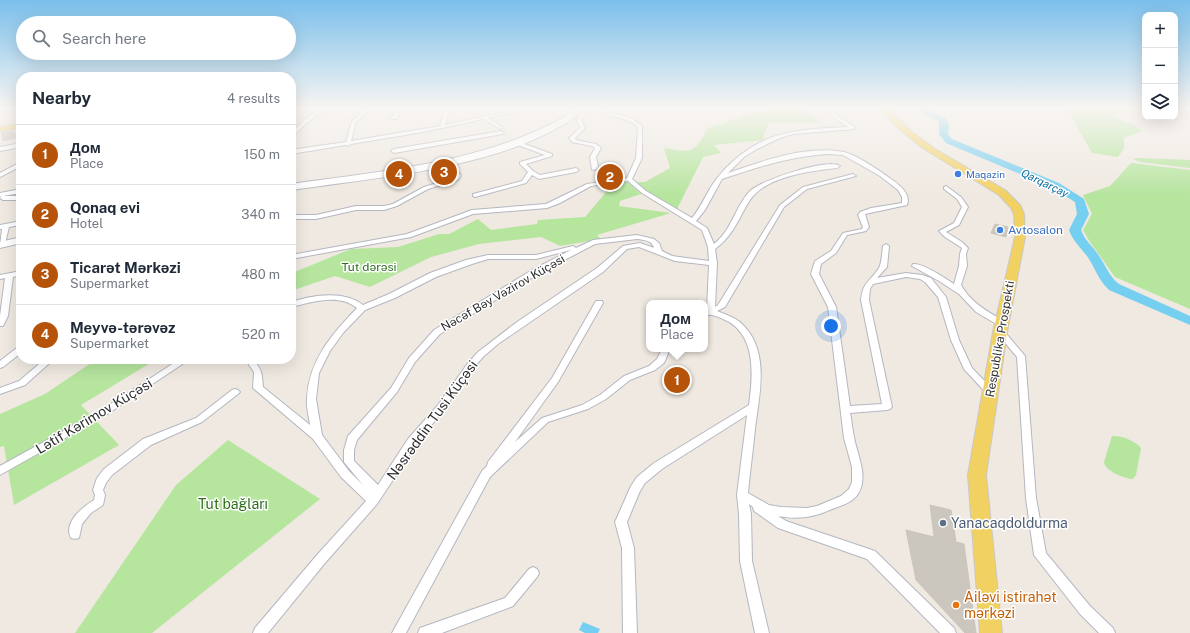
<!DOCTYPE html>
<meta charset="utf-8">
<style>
:root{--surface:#fff;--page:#f2f2f3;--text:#1f2937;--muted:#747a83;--line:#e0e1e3;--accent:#b45309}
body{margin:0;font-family:"Public Sans",sans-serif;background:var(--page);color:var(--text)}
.controls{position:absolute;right:12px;top:12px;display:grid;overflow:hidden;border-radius:8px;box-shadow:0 4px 16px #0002}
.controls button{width:36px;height:36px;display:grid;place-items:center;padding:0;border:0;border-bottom:1px solid var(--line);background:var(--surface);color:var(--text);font:20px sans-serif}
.you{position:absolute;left:831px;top:326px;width:14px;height:14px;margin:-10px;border:3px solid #fff;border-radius:50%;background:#1a73e8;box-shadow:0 0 0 6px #1a73e833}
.badge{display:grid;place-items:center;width:26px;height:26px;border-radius:50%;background:var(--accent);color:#fff;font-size:13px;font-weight:700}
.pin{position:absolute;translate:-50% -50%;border:2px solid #fff;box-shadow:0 1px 4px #0006}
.popup{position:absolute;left:646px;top:300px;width:62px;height:52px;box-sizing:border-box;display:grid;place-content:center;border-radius:8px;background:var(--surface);filter:drop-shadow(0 1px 3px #0005);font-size:13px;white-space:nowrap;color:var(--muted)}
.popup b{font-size:15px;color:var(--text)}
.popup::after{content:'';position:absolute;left:50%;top:100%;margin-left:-8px;border:8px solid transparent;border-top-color:var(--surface)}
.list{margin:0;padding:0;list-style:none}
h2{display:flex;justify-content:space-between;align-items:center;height:52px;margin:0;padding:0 16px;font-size:17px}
h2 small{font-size:13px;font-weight:400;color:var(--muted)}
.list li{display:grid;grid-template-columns:26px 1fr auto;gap:12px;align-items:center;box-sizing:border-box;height:60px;padding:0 16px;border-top:1px solid var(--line)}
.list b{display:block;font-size:15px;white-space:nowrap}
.list p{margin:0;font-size:13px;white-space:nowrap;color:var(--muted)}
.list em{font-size:13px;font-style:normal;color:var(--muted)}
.icon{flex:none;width:22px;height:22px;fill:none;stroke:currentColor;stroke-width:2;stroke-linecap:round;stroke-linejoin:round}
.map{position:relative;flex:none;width:1190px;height:633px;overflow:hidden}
.search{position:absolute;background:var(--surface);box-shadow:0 4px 16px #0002;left:16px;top:16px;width:280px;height:44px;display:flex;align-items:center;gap:10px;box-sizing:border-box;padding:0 14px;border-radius:22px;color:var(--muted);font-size:15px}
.panel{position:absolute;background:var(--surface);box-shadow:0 4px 16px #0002;left:16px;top:72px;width:280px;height:292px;border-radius:16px}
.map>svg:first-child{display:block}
</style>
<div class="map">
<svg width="1190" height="633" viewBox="0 0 1190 633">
<rect width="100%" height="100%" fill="#efe9e1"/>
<!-- green -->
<g fill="#b6e59e">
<path d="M786 107H806L804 108 821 123H769L763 137 765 140 714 145 721 153 703 157 678 207V211L647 192 620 201 619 206 671 213 597 235 601 239 560 246 541 237 479 244 431 257 370 287 335 276 291 291V272L297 271 351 249 398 247 439 234H449L478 219 491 230 537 224 538 220 585 217 613 184 626 180 640 193 646 191 634 182H645L670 168 664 148C693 153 693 154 708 128L737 119 748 113 786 109Z"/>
<path d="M1066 107H1143L1114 115C1121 123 1134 122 1142 131L1124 138V148L1118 157 1092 153Z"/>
<path d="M1137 158 1190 160V168L1140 162 1133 159Z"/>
<path d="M1131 163 1190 170V309L1115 277 1090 242 1083 230 1092 214 1083 195 1110 186Z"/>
<path d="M97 359H157L81 405 119 445 14 505 4 446 0 447V414L45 394Z"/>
<path d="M1112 436C1121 435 1136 441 1141 448L1136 475 1133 479C1125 479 1105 471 1104 462Z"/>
<path d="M228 440 320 499 152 633H75L176 485Z"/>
</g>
<!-- water -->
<path fill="#75cff0" d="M583 622 600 629 598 633H585L579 630Z"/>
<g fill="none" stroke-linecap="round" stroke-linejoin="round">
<!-- river -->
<path fill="#75cff0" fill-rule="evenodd" d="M922 107H931L929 110 946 118 949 125 948 134 952 139 1059 183 1084 199 1089 214 1081 230C1085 241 1093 246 1099 256 1106 266 1109 276 1119 284L1190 316V325L1109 290C1098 280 1095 267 1087 256 1080 247 1073 241 1069 230L1077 214 1075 202 1051 187 946 143 939 134V121L920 112 919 110Z"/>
</g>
<!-- building -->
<g fill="#cbc7bf" stroke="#cbc5ba">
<path d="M13 131V133L21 134V137L3 141 1 132Z"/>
<path d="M995 224 1008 227 1006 237 991 233Z"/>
<path d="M669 370 689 375 684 389 664 384Z"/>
<path d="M930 505 951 510 956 542 964 544 976 633H965L916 580 906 530 934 537Z"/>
</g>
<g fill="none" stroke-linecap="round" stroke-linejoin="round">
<!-- minor casing -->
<g stroke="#b4b7c1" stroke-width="2">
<g id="minor">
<path d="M322 107H327L308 122 291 138V133L304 120Z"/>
<path d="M368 107H373L356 122 351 141 440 126 446 107H450L445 125 527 107H535L488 118 502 127V128L500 129 484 119 423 132 351 144 348 146 346 145 291 154V150L346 142 352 121Z"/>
<path d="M398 107H402L396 119H392V118Z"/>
<path d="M587 107C596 107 597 109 606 111 619 115 631 116 642 126V158L632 179 646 191 692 218C702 206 708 189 718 177 736 154 764 136 793 132 811 128 830 128 848 127L834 118 826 107H830L838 116 855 127V129L793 134 780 138 757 149 744 157 728 173C763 161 805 145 844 152 857 155 880 171 891 179 900 185 911 194 907 205L865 214 869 227 866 231 847 235 836 253 821 264 819 274 836 307 850 406 882 404 861 300C863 281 870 282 879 268 882 262 882 252 883 246L886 244 889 246 887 267 877 278 906 273 922 275 931 278 946 297 959 340 972 368 996 393 994 395H988L964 369 951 340 938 297 925 282 920 279 906 277 873 284 870 289 869 300 892 407 890 409 887 410 850 413C852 421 852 429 854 437 857 455 869 476 858 494 853 502 841 506 832 509 815 517 797 520 778 516L786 521 875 551 954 628 956 633H940L867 559 778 528 754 511 753 507 749 504 751 514 752 561 769 633H755L740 561 739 514 737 495 747 415 662 469 645 483 640 491 627 522 634 548 637 633H623L622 548 615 522 631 486 637 477 654 463 749 405C753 375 757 333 723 319 716 316 712 314 705 315V310H707L709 265 675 261 639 247 627 249 603 272 498 344 484 356 474 367 444 409 416 445 377 504 325 563 268 633H253L255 628 317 555 366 501 341 477 313 439 253 388 254 372 245 359H253C262 371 262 372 263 387L310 425C309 417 306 406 307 398 309 360 332 334 357 308 339 293 312 302 291 307V302C313 295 344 290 363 305L389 294 430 273 466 260 488 255H536L573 246 576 248 593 240 637 235 654 239 659 243 662 251 672 256 709 261 708 247 702 230 642 193 628 181 591 186 560 203 547 208 473 214 411 237 291 259V255L407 234 472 210 546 204 587 184 627 178 636 158 638 127C624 115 605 117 591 107L581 120 585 128 575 138 576 140 596 144 601 148 596 157 598 166 597 169 592 170 590 157 595 148 592 146 572 142 569 138 580 128 577 120ZM829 154 843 155 880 176 898 190 902 197V203L871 208 860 212 858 215 863 227 862 229 843 233 831 251 815 261 811 274 828 307 844 438 852 467V482L849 489 841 496 817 506 807 508 781 507 769 505 748 493C750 471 753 450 755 429 759 396 770 353 744 326 737 318 727 315 717 311L725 307 784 207 807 189 856 176 853 174 803 187 780 205 718 305 715 307 717 263 715 249C734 235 738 219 750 200 766 176 811 171 837 168L840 166C828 158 761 180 750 191 735 207 732 230 714 244L707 228 696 221 705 210 722 179C757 167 792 156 829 154ZM637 239C644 240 652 240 654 248L640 243 623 246 597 268 517 322 478 352 468 363 438 405 408 439 378 485 354 461V450L357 440 397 392 415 362 440 334 538 274 595 244ZM571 250 532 270 434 330 409 358 391 388 348 436 344 450V462L363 485 349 471 322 435 316 399 319 373 330 351 343 333 365 310 395 298 436 277 472 264 488 259H536Z"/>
<path d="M501 131 504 133 503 134 394 153 391 151 394 149Z"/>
<path d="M515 142H519L552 154V156L526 164 533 171 540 175 576 168 579 170 576 172 539 179 532 175 526 183 475 197 473 196V194L522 181 528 172 520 164V162L545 155 515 144Z"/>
<path d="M447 161H451L461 176 458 180 428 189 397 206 384 210H356L316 219H291V215H316L356 206H384L393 204 424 187 454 178 455 176 446 162Z"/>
<path d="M21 162V166L0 177V173Z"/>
<path d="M946 186 961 197 968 207 959 225 946 232 962 242 968 248 966 254 967 266 961 285C970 302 988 312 1004 321L1005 323 1004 325H998L976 312 959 294 939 281 912 266 913 264C923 263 945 278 954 284L959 266 960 254 962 248 945 237 939 231 954 223 962 207 957 199 944 189V187Z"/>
<path d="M21 189V193L3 196H21V200H3L0 198 2 196 0 197V193Z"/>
<path d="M21 221V225L9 227 5 244 4 245 0 246 2 229H0V225Z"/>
<path d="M21 271V275L13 277 8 316 3 326H0V316L5 278 0 279V275Z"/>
<path d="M596 301H602L603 303 558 382 515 442 542 418 582 405 600 395 624 376 649 366 657 359 662 349H670L664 363 655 370 630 380 606 399 588 409 548 422 490 477 406 633H392L482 471 487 466 488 462 552 378Z"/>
<path d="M1000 329 1003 330 1025 356 1036 498 1046 553 1090 606 1113 628 1115 633H1099L1080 614 1034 555 1026 498 1017 357 996 332Z"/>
<path d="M21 346V353L3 367 0 368V361L18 347Z"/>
<path d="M45 359H54L25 385 0 394V388L19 381Z"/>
<path d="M180 359H190L106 415 0 475V466L100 411Z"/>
<path d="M235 389 238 390 240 392 238 394 202 422 151 445 112 475 106 483 103 490 105 495 103 505 91 513 82 524 79 538 75 539 71 538C63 522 83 507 94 500L95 495 93 490 97 478 104 469 143 439 196 418 232 390Z"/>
<path d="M533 567 537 569 539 573 537 577 513 606 442 633H418L420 628 505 598 529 569Z"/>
</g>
</g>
<!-- tertiary casing -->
<g stroke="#b4b7c1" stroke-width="2">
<path id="tertiary" d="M21 143V147L0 151V147Z"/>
</g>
<!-- secondary casing -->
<g stroke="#b4b7c1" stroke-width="2">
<g id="secondary">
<path d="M567 107H573L576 116C569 123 558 127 550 132 476 170 373 178 291 190V184C385 171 481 163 565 117L568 115Z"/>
<path d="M21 237V243L0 248V242Z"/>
</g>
</g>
<!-- primary casing -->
<g stroke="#c9c9c9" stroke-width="2">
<g id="primary">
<path d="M878 107H886L912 132 935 149 1005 190 1020 205 1024 214 1025 237 1007 332 986 475 1002 633H980L968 475 993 332 1015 237 1014 214 1011 208 999 195 921 147 899 129Z"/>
<path d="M21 124V128L0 131V127Z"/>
</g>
</g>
<!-- minor -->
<use href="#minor" fill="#fff" fill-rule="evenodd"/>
<!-- tertiary -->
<use href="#tertiary" fill="#fff" fill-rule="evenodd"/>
<!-- secondary -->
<use href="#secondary" fill="#fff" fill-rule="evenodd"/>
<!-- primary -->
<use href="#primary" fill="#f2d163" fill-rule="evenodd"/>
</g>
<!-- sky -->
<linearGradient id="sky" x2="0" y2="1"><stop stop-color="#7abfeb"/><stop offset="0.55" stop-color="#f8f5f2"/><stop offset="1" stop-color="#f8f5f2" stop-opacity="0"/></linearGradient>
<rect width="1190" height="196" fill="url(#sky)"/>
<!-- markers -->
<g fill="#3f7fe0" stroke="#fff" stroke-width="1.5">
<circle cx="958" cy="174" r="4"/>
<circle cx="1000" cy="230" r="4"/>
</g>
<circle fill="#5c6f8a" stroke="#fff" stroke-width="1.5" cx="943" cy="523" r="4"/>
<circle fill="#e8710a" stroke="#fff" stroke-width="1.5" cx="956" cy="605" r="4"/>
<g text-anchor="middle" stroke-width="3" stroke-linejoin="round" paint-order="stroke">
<!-- far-shop labels -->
<g font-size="10" fill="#366cbe" stroke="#fff" text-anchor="start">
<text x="966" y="178">Maqazin</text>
</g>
<!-- far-water labels -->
<g font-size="11" font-style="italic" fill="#0d6fa3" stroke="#fff">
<text transform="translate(1045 183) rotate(26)" y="4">Qarqarçay</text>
</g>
<!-- shop labels -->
<g font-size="12" fill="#366cbe" stroke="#fff" text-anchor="start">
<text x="1008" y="234">Avtosalon</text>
</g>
<!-- park labels -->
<g font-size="12" fill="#2c6e1b" stroke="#fff">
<text x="369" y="271">Tut dərəsi</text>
</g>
<!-- street labels -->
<g font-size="12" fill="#2e2e2e" stroke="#fff">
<text transform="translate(503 293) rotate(-30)" y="4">Nəcəf Bəy Vəzirov Küçəsi</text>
<text transform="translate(1000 339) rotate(-80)" y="4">Respublika Prospekti</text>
</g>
<!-- near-street labels -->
<g font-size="14" fill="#2e2e2e" stroke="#fff">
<text transform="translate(94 416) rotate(-31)" y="5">Lətif Kərimov Küçəsi</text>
<text transform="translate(432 420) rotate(-54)" y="5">Nəsrəddin Tusi Küçəsi</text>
</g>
<!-- near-park labels -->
<g font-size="14" fill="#2c6e1b" stroke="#fff">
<text x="233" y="509">Tut bağları</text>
</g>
<!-- near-service labels -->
<g font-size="14" fill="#4e5e75" stroke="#fff" text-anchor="start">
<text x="951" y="528">Yanacaqdoldurma</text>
</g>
<!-- near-food labels -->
<g font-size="14" fill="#c56008" stroke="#fff" text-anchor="start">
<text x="964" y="602">Ailəvi istirahət<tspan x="964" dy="16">mərkəzi</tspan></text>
</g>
</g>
</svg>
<div class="controls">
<button>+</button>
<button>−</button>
<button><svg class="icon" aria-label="layers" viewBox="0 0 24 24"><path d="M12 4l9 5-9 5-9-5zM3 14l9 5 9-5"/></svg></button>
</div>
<div class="you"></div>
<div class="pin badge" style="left:677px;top:380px">1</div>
<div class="popup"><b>Дом</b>Place</div>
<div class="pin badge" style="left:610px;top:177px">2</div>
<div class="pin badge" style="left:444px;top:172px">3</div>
<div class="pin badge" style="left:399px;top:174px">4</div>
<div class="search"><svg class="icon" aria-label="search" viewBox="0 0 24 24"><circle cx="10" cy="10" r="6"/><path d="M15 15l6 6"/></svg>Search here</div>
<section class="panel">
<h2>Nearby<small>4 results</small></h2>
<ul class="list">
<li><span class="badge">1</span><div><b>Дом</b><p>Place</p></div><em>150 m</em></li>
<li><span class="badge">2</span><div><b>Qonaq evi</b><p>Hotel</p></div><em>340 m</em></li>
<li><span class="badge">3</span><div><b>Ticarət Mərkəzi</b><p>Supermarket</p></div><em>480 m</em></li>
<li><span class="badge">4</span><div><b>Meyvə-tərəvəz</b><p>Supermarket</p></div><em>520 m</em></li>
</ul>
</section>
</div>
